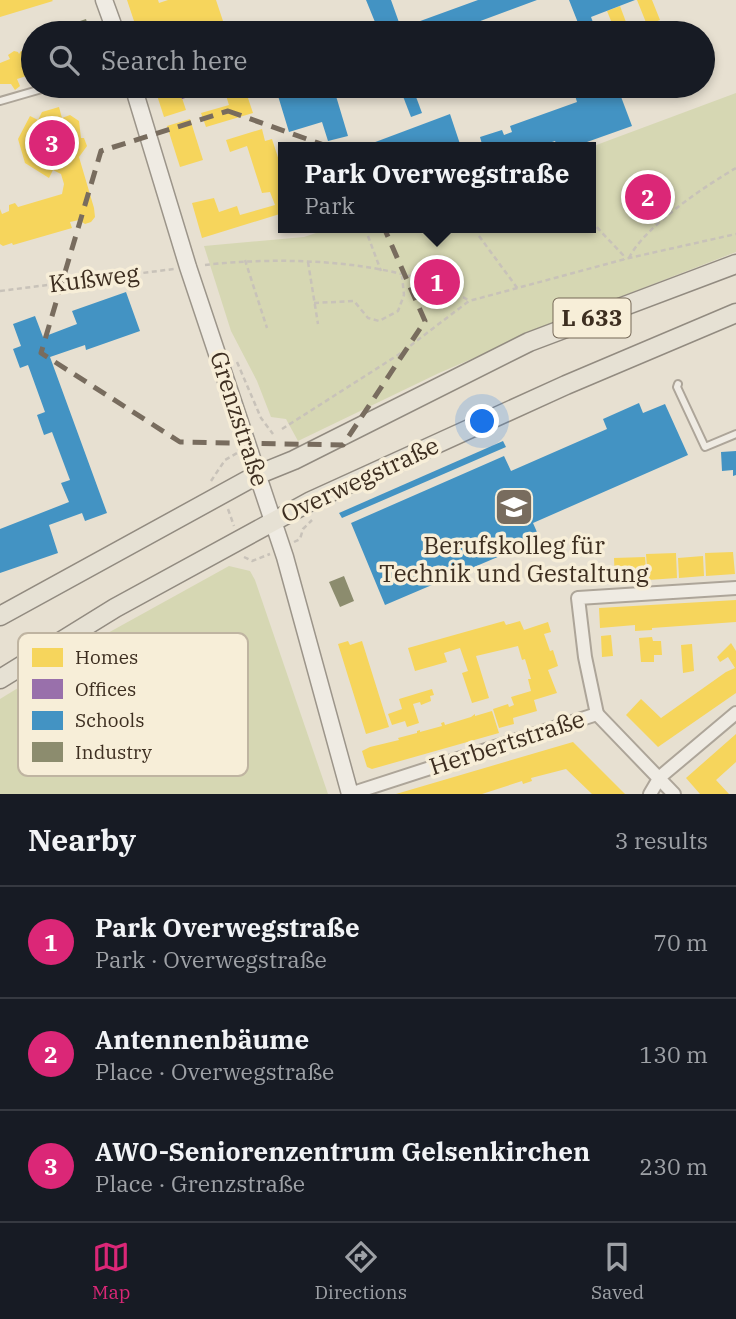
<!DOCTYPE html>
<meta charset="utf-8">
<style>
:root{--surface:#171b24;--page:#242831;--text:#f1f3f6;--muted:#9ea1a6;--line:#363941;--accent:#db2777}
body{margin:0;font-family:"IBM Plex Serif",serif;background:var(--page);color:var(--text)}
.you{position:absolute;left:483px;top:422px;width:24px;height:24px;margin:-18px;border:5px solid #fff;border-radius:50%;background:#1a73e8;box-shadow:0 0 0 10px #1a73e833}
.badge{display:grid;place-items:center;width:46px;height:46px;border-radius:50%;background:var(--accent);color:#fff;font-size:23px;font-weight:700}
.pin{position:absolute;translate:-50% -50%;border:4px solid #fff;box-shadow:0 2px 7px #0006}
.popup{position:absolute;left:278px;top:142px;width:318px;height:91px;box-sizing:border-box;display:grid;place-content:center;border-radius:0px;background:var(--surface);filter:drop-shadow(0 2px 5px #0005);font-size:23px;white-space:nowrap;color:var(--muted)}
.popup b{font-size:26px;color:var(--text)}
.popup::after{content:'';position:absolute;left:50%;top:100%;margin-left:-14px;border:14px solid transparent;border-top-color:var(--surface)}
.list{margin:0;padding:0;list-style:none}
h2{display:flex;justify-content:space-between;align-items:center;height:91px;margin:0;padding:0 28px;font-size:30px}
h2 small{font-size:23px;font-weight:400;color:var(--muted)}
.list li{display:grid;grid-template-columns:46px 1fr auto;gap:21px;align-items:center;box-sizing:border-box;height:112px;padding:0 28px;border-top:2px solid var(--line)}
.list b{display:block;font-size:26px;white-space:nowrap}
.list p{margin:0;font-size:23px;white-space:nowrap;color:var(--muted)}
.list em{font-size:23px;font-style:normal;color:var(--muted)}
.icon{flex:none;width:38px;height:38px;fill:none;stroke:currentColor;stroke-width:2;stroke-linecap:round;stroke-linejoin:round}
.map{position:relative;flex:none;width:736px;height:794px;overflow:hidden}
.search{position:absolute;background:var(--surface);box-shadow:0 4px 10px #0003;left:21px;right:21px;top:21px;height:77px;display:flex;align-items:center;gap:18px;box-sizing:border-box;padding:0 24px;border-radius:38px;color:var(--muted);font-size:26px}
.sheet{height:427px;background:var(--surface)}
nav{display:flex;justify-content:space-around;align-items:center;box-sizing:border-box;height:98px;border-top:2px solid var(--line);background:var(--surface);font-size:19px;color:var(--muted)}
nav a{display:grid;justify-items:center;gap:4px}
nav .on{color:var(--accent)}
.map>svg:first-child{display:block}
</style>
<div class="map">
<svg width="736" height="794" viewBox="0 0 736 794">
<rect width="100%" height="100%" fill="#e7e0d1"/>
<!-- green -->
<g fill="#d6d7b3">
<path d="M736 93V252L581 312 439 373 298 441 286 419 271 417 257 381 231 331 204 246 304 237 331 228H591V147Z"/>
<path d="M229 566 250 571 255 580 328 794H0V699L106 634Z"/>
</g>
<!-- homes -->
<g fill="#f6d55c">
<path d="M0 0H52L53 1 0 17Z"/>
<path d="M127 0H158L159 3 168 0H216L223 21 183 33H138Z"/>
<path d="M637 0H652L660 20 647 25Z"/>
<path d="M620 6 629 30 616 33 607 11Z"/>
<path d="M14 51 18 52 19 54 21 51H28L29 54 33 52V74L17 79 20 86 15 90 11 84H0V63L10 59 8 55Z"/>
<path d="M154 86H178L186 110 164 117Z"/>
<path d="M223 86H244L253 113 206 127 201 113 229 105Z"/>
<path d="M59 107 62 118 70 115 79 121 81 138H84L87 146 79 157 94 208 95 217 91 222 85 224 79 220 70 222 72 228 13 245 12 243 3 246 0 244V209L2 214 9 211V205L15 203 18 207 62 194 64 184 61 174 53 170 49 178 25 163 18 139 30 116 38 120 42 112Z"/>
<path d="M190 119 203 160 180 167 167 126Z"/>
<path d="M262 129 265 141 272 139 283 173V213L202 238 192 203 214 198 219 212 237 206 240 215 275 205 270 192 262 193 247 146 230 152 226 140Z"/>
<path d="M733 552 735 574 706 576 705 553Z"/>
<path d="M676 553 677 578 648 580 646 554Z"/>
<path d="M703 556 704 576 679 578 678 558Z"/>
<path d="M645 557 647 580 615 582 614 558Z"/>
<path d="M736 600V622L652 628V630L635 631V625L600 628 599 608Z"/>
<path d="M504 621 506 625 520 621 524 630 548 622 551 632 544 634 550 651 553 650 558 666 548 670 557 693 534 700 537 711 513 718 514 724 499 728 493 709 508 704 509 707 514 705 511 697 531 691 528 679H531L525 659 522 660 518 646 476 656 489 698 472 703 462 673 468 671 460 648 444 653 447 662 415 671 408 648Z"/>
<path d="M611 635 613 656 602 657 601 636Z"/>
<path d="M652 637 653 641H661L662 655H654V662H641L639 638Z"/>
<path d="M348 641 350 645 362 641 389 727 366 734 338 644Z"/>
<path d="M731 643 736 651V693L658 747 626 715 641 699 661 718 726 672 735 668 728 657 720 662 717 657Z"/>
<path d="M692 644 694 671 683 673 681 645Z"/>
<path d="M432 689 434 695 430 696 431 701 421 705 420 702 413 704 419 723 407 727 405 721 392 725 388 714 402 709 399 699Z"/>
<path d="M492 711 499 733 372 769 367 767 362 751 370 747 399 740 398 738 417 733V731L420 730V732L442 726 441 723 444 722 445 725 471 717 475 714V716Z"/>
<path d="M736 734V762L716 780 729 794H700L686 778Z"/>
<path d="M573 742 625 794H592L566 769 531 778 532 781 523 784 522 781 482 794H396Z"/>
</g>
<!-- offices -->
<path fill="#9970ab" d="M178 86H223L182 99Z"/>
<!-- schools -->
<g fill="#4393c3">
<path d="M366 0H391L401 28 478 0H537L448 33H374L372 29 377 27Z"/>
<path d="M569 0H635L591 17 597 33H582Z"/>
<path d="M275 86H333L348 136 328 141 322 122 289 132Z"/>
<path d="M399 86H412L422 113 411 117Z"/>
<path d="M565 86H617L632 126 587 142V147H558L555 141 549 143 551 147H474L482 144 480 137 502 130 504 135 512 132 510 126 577 102 573 89 567 91Z"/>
<path d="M450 114 461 147H362Z"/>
<path d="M126 292 140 331 86 350 85 345 50 357 107 513 85 521 82 513 49 525 58 553 0 573V529L69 502 61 483 70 480 52 432 44 435 37 415 45 412 28 365 20 368 13 349 21 346 13 324 35 316 43 337 77 324 72 311Z"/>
<path d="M639 403 643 413 665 404 688 455 533 523 540 539 385 605 351 523 504 456 511 471 607 429 603 419Z"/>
<path d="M503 441 506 447 342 518 339 513Z"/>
<path d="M736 451V475L733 476V470L722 471 721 452Z"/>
</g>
<!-- industry -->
<g fill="#8c8c6e">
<path d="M86 19 90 33H77L74 23Z"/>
<path d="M344 576 354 601 340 607 329 582Z"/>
</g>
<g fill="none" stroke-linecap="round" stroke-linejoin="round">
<!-- lane casing -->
<g stroke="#ada599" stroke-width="10">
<g id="lane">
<path d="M0 101 52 86"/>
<path d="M678 384 677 387 705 447 736 434"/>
</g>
</g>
<!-- street casing -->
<g stroke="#ada599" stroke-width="16">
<g id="street">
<path d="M597 714 585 657 578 598 736 588"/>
<path d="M350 794 597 714 674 794"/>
<path d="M650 794 660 777 736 713"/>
</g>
</g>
<!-- secondary casing -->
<g stroke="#9c958a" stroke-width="19">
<g id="secondary">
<path d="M104 0 116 33"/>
<path d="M133 86 188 267 285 557 350 794"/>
</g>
</g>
<!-- primary casing -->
<g stroke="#928b80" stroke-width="21">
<g id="primary">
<path d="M0 616 257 475 294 460 529 342 736 264"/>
<path d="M0 679 115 608 311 501 566 385 736 313"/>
</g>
</g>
<!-- path -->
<g stroke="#c8c2b9" stroke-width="2.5" stroke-dasharray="5 3.5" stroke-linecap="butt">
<path d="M591 221 623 255 624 260"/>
<path d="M365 228 381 271"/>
<path d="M479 236 518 289"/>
<path d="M629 258C644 227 705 186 736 168"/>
<path d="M245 260 267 328"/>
<path d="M308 262 318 324"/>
<path d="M205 265C282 256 401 259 468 300"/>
<path d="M0 291 174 269"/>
<path d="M314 303 354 301 368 318 379 321 398 311 404 295 402 276"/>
<path d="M237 362 261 418 273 434"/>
<path d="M282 429 398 355 469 301 629 258 736 234"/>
<path d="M211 481 225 460 237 453"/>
<path d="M228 509 234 526"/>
<path d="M294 542 300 539 303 529 312 520"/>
<path d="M244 557 252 561 270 554"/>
</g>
<!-- lane -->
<use href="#lane" stroke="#efebe3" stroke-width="6"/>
<!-- street -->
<use href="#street" stroke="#efebe3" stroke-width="12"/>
<!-- secondary -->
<use href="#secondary" stroke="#efebe3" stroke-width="16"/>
<!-- primary -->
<use href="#primary" stroke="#e6e1d4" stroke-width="18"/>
</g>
<!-- marked area -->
<path fill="none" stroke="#786c5e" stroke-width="5" stroke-dasharray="14 9" stroke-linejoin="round" d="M228 111 352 155 425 321 343 445 180 442 41 353 101 151Z"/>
<!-- icons -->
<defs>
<g id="university-square" transform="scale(2.0125)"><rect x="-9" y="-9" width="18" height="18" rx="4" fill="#786c5e" stroke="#f7eed8"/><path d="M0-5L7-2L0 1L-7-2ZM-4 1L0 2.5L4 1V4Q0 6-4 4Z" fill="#fff"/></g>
</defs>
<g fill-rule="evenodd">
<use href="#university-square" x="514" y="507"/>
</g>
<g text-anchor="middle" stroke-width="7" stroke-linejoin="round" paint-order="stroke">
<!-- shield labels -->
<rect fill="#f7eed8" stroke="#756857" stroke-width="2" x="553.5" y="298.5" width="77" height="39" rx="5"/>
<g font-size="23" font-weight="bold" fill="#3d2e20">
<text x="592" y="326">L 633</text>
</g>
<!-- street labels -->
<g font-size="24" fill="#3d2e20" stroke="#f7eed8">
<text transform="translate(94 279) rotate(-7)" y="8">Kußweg</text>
<text transform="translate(239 419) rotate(72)" y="8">Grenzstraße</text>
<text transform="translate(360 480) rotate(-25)" y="8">Overwegstraße</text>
<text transform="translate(507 743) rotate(-18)" y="8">Herbertstraße</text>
</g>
<!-- poi labels -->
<g font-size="24" fill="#3d2e20" stroke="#f7eed8">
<text x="514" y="554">Berufskolleg für<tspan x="514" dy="28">Technik und Gestaltung</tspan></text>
</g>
</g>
<!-- legend -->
<rect x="18" y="633" width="230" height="143" rx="10" fill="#f7eed8" stroke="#bfb4a1" stroke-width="2"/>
<rect x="32" y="648" width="31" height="19" fill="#f6d55c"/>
<rect x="32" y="679" width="31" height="20" fill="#9970ab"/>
<rect x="32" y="711" width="31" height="19" fill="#4393c3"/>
<rect x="32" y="742" width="31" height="20" fill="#8c8c6e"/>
<g font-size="19" fill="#3d2e20">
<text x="75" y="664">Homes</text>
<text x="75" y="696">Offices</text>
<text x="75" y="727">Schools</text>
<text x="75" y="759">Industry</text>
</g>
</svg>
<div class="you"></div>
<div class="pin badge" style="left:437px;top:282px">1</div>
<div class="popup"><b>Park Overwegstraße</b>Park</div>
<div class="pin badge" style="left:648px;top:197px">2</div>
<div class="pin badge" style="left:52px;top:143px">3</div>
<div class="search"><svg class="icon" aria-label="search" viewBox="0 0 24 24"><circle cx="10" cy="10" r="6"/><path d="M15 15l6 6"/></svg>Search here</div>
</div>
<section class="sheet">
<h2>Nearby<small>3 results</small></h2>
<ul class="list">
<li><span class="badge">1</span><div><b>Park Overwegstraße</b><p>Park · Overwegstraße</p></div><em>70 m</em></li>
<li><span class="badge">2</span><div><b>Antennenbäume</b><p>Place · Overwegstraße</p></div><em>130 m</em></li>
<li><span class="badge">3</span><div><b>AWO-Seniorenzentrum Gelsenkirchen</b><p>Place · Grenzstraße</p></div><em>230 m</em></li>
</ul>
</section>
<nav>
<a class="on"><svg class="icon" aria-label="map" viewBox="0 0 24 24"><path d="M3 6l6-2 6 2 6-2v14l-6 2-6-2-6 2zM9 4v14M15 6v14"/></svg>Map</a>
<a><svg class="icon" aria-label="directions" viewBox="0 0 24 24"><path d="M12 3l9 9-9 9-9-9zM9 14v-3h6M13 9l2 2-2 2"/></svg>Directions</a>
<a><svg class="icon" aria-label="saved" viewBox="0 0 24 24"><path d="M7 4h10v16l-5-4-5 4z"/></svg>Saved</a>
</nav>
